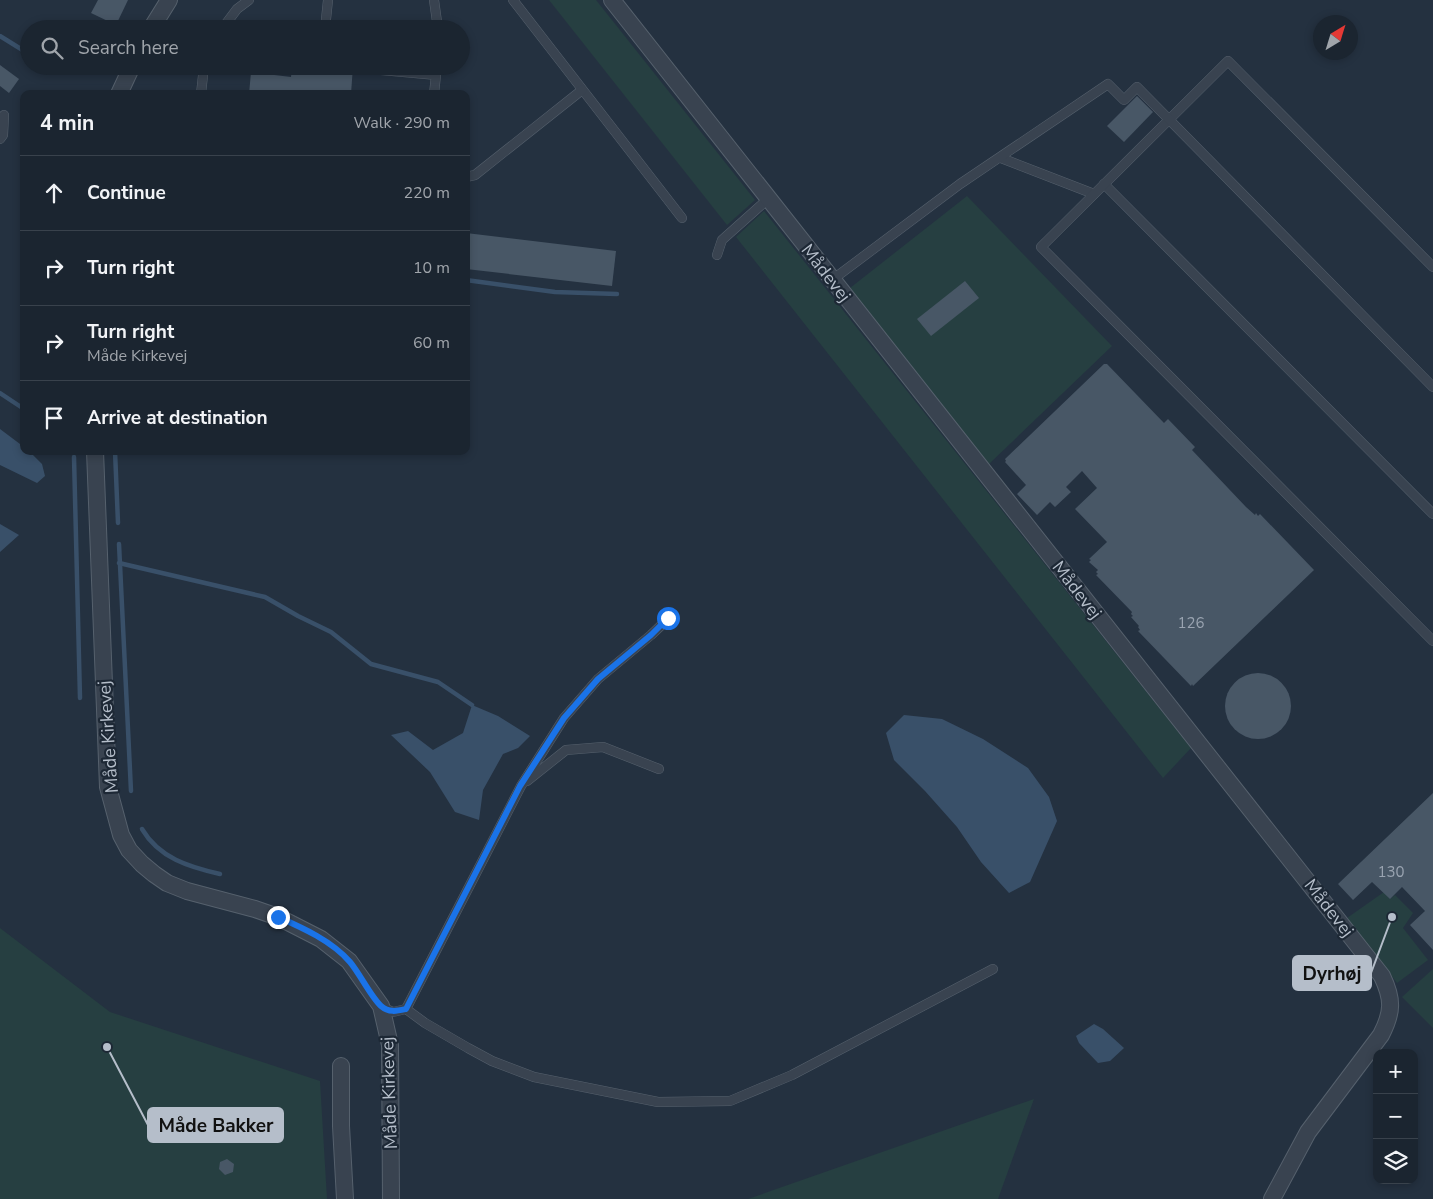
<!DOCTYPE html>
<meta charset="utf-8">
<style>
:root{--surface:#1b2530;--page:#28313c;--text:#f1f3f6;--muted:#a0a5ab;--line:#39424c}
body{margin:0;font-family:"Nunito Sans",sans-serif;background:var(--page);color:var(--text)}
.controls{position:absolute;right:15px;bottom:15px;display:grid;overflow:hidden;border-radius:10px;box-shadow:0 2px 8px #0003}
.controls button{width:45px;height:45px;display:grid;place-items:center;padding:0;border:0;border-bottom:1px solid var(--line);background:var(--surface);color:var(--text);font:25px sans-serif}
.compass{position:absolute;left:1313px;top:15px;width:45px;height:45px;border-radius:50%;background:var(--surface);box-shadow:0 2px 8px #0003;rotate:38deg}
.stop{position:absolute;width:15px;height:15px;margin:-11px;border:4px solid #1a73e8;border-radius:50%;background:#fff}
.stop.end{background:#1a73e8;border-color:#fff;box-shadow:0 1px 5px #0008}
.list{margin:0;padding:0;list-style:none}
h2{display:flex;justify-content:space-between;align-items:center;height:65px;margin:0;padding:0 20px;font-size:21px}
h2 small{font-size:16px;font-weight:400;color:var(--muted)}
.list li{display:grid;grid-template-columns:32px 1fr auto;gap:15px;align-items:center;box-sizing:border-box;height:75px;padding:0 20px;border-top:1px solid var(--line)}
.list b{display:block;font-size:19px;white-space:nowrap}
.list p{margin:0;font-size:16px;white-space:nowrap;color:var(--muted)}
.list em{font-size:16px;font-style:normal;color:var(--muted)}
.icon{flex:none;width:28px;height:28px;fill:none;stroke:currentColor;stroke-width:2;stroke-linecap:round;stroke-linejoin:round}
.map{position:relative;flex:none;width:1433px;height:1199px;overflow:hidden}
.search{position:absolute;background:var(--surface);box-shadow:0 2px 8px #0003;left:20px;top:20px;width:450px;height:55px;display:flex;align-items:center;gap:12px;box-sizing:border-box;padding:0 18px;border-radius:28px;color:var(--muted);font-size:19px}
.panel{position:absolute;background:var(--surface);box-shadow:0 2px 8px #0003;left:20px;top:90px;width:450px;height:365px;border-radius:10px}
.map>svg:first-child{display:block}
</style>
<div class="map">
<svg width="1433" height="1199" viewBox="0 0 1433 1199">
<rect width="100%" height="100%" fill="#243140"/>
<!-- green -->
<g fill="#263f41">
<path d="M549 0H596L755 200 727 225Z"/>
<path d="M967 196 1112 346 989 464 850 288Z"/>
<path d="M764 211 1191 748 1163 778 736 237Z"/>
<path d="M1384 892 1390 899 1395 895 1413 913 1403 928 1428 960 1397 983 1347 918Z"/>
<path d="M0 928 110 1012 320 1081 327 1199H0Z"/>
<path d="M1433 969V1028L1402 997Z"/>
<path d="M1034 1099 998 1199H748Z"/>
</g>
<!-- water -->
<g fill="#395069">
<path d="M0 429 24 447V451H29L42 464 45 476 37 483 0 465Z"/>
<path d="M0 524 19 535 0 552Z"/>
<path d="M472 705 498 716 530 736 518 748 503 754 483 790 479 820 455 812 430 772 391 735 408 731 433 750 463 733Z"/>
<path d="M904 715 942 719 983 739 1028 768 1049 797 1057 821 1030 882 1009 893 981 862 957 827 925 791 894 760 886 733Z"/>
<path d="M1094 1024 1103 1029 1124 1048 1110 1061 1098 1063 1079 1043 1076 1036Z"/>
</g>
<g fill="none" stroke-linecap="round" stroke-linejoin="round">
<!-- stream -->
<g stroke="#395069" stroke-width="4.5">
<path d="M0 36 29 54"/>
<path d="M466 280 555 292 617 294"/>
<path d="M0 393 24 409"/>
<path d="M115 451 118 523"/>
<path d="M74 457 80 698"/>
<path d="M119 544 131 791"/>
<path d="M119 563 265 597 298 616 331 632 371 664 438 682 472 705"/>
<path d="M142 829C159 858 189 867 220 874"/>
</g>
</g>
<!-- building -->
<g fill="#485766">
<path d="M98 0H128L116 25 91 13Z"/>
<path d="M0 65 19 79 9 93 0 86Z"/>
<path d="M292 66H353L351 94H249L251 72 291 77Z"/>
<path d="M1137 96 1153 112 1124 142 1107 126Z"/>
<path d="M466 233 616 251 612 286 466 269Z"/>
<path d="M965 281 979 298 931 336 917 319Z"/>
<path d="M1104 364H1107L1164 423 1168 419 1195 447 1192 450 1246 507 1255 515 1256 513 1258 516 1260 514 1314 570 1193 686 1192 684 1191 686 1138 631 1140 630 1138 627 1139 626 1131 617 1133 616 1131 614 1132 612 1096 575 1098 574 1096 572 1098 570 1089 562 1091 560 1089 559 1107 542 1075 509 1097 488 1082 471 1066 487 1071 492 1055 507 1050 502 1037 515 1017 494 1026 485 1005 462 1006 461 1005 459Z"/>
<circle cx="1258" cy="706" r="33"/>
<path d="M1433 793V950L1410 925 1425 911 1402 887 1390 899 1372 882 1353 900 1338 884Z"/>
<path d="M227 1159 234 1164 233 1172 225 1175 219 1169 220 1162Z"/>
</g>
<g fill="none" stroke-linecap="round" stroke-linejoin="round">
<!-- lane casing -->
<g stroke="#56616d" stroke-width="10">
<g id="lane">
<path d="M434 0 438 29"/>
<path d="M513 0 682 218"/>
<path d="M222 29 237 9 249 0"/>
<path d="M325 29 328 0"/>
<path d="M359 68 436 75 434 94"/>
<path d="M201 94 204 66"/>
<path d="M0 139 3 135 4 115"/>
<path d="M1001 158 1094 194"/>
<path d="M466 177 475 175 582 90"/>
<path d="M1104 184 1433 514"/>
<path d="M717 255 722 240 768 199"/>
<path d="M1433 267 1228 61 1041 247 1433 641"/>
<path d="M832 280 960 184 1108 84 1124 100 1137 87 1433 387"/>
<path d="M669 618 651 635 598 679 564 718 521 786 406 1009 425 1023 468 1048 492 1061 534 1077 658 1102 730 1101 792 1075 993 969"/>
<path d="M527 781 566 750 603 747 659 769"/>
<path d="M382 1007 393 1012 406 1009"/>
</g>
</g>
<!-- street casing -->
<g stroke="#56616d" stroke-width="18">
<g id="street">
<path d="M612 0 1382 976C1393 999 1393 1012 1381 1035L1308 1132 1272 1199"/>
<path d="M151 29 169 0"/>
<path d="M119 94 132 66"/>
<path d="M95 451 108 787 121 835 129 850 142 864 154 874 167 883 187 891 255 909 278 917 321 939 349 961 381 1006 390 1045 391 1199"/>
<path d="M341 1066V1126L345 1199"/>
</g>
</g>
<!-- lane -->
<use href="#lane" stroke="#394350" stroke-width="9"/>
<!-- street -->
<use href="#street" stroke="#394350" stroke-width="16"/>
</g>
<g fill="none" stroke-linecap="round" stroke-linejoin="round">
<!-- route -->
<path stroke="#1a73e8" stroke-width="6" d="M278 917C303 928 332 941 350 962 360 974 371 997 381 1006 389 1013 397 1011 406 1009L520 786 564 718 598 679 651 635 668 618"/>
</g>
<g text-anchor="middle" stroke-width="4.5" stroke-linejoin="round" paint-order="stroke">
<!-- number labels -->
<g font-size="15" fill="#9aa4b1">
<text x="1191" y="628">126</text>
<text x="1391" y="877">130</text>
</g>
<!-- street labels -->
<g font-size="18" fill="#b5beca" stroke="#1d2835">
<text transform="translate(826 273) rotate(52)" y="6">Mådevej</text>
<text transform="translate(1077 590) rotate(52)" y="6">Mådevej</text>
<text transform="translate(108 737) rotate(-94)" y="6">Måde Kirkevej</text>
<text transform="translate(1329 908) rotate(52)" y="6">Mådevej</text>
<text transform="translate(389 1093) rotate(-92)" y="6">Måde Kirkevej</text>
</g>
</g>
<!-- callouts -->
<path fill="none" stroke="#b5beca" stroke-width="2" d="M1392 917L1371 973M107 1047L148 1125"/>
<g fill="#b5beca" stroke="#1d2835" stroke-width="2">
<circle cx="1392" cy="917" r="5"/>
<circle cx="107" cy="1047" r="5"/>
</g>
<g fill="#b5beca" stroke="#b5beca" stroke-width="2">
<rect x="1293" y="956" width="78" height="34" rx="5"/>
<rect x="148" y="1108" width="135" height="34" rx="5"/>
</g>
<g font-size="19" text-anchor="middle" font-weight="bold" fill="#111">
<text x="1332" y="980">Dyrhøj</text>
<text x="216" y="1132">Måde Bakker</text>
</g>
</svg>
<div class="controls">
<button>+</button>
<button>−</button>
<button><svg class="icon" aria-label="layers" viewBox="0 0 24 24"><path d="M12 4l9 5-9 5-9-5zM3 14l9 5 9-5"/></svg></button>
</div>
<svg class="compass" viewBox="-18 -18 36 36"><path d="M0-13l5 13h-10z" fill="#e53935"/><path d="M0 13l5-13h-10z" fill="#a0a5ab"/></svg>
<div class="stop" style="left:668px;top:618px"></div>
<div class="stop end" style="left:278px;top:917px"></div>
<div class="search"><svg class="icon" aria-label="search" viewBox="0 0 24 24"><circle cx="10" cy="10" r="6"/><path d="M15 15l6 6"/></svg>Search here</div>
<section class="panel">
<h2>4 min<small>Walk · 290 m</small></h2>
<ul class="list">
<li><svg class="icon" aria-label="ahead" viewBox="0 0 24 24"><path d="M12 20V5M6 11l6-6 6 6"/></svg><div><b>Continue</b></div><em>220 m</em></li>
<li><svg class="icon" aria-label="right" viewBox="0 0 24 24"><path d="M7 20v-9h11M14 6l5 5-5 5"/></svg><div><b>Turn right</b></div><em>10 m</em></li>
<li><svg class="icon" aria-label="right" viewBox="0 0 24 24"><path d="M7 20v-9h11M14 6l5 5-5 5"/></svg><div><b>Turn right</b><p>Måde Kirkevej</p></div><em>60 m</em></li>
<li><svg class="icon" aria-label="arrive" viewBox="0 0 24 24"><path d="M6 21V4h12l-3 4 3 4H6"/></svg><div><b>Arrive at destination</b></div></li>
</ul>
</section>
</div>
